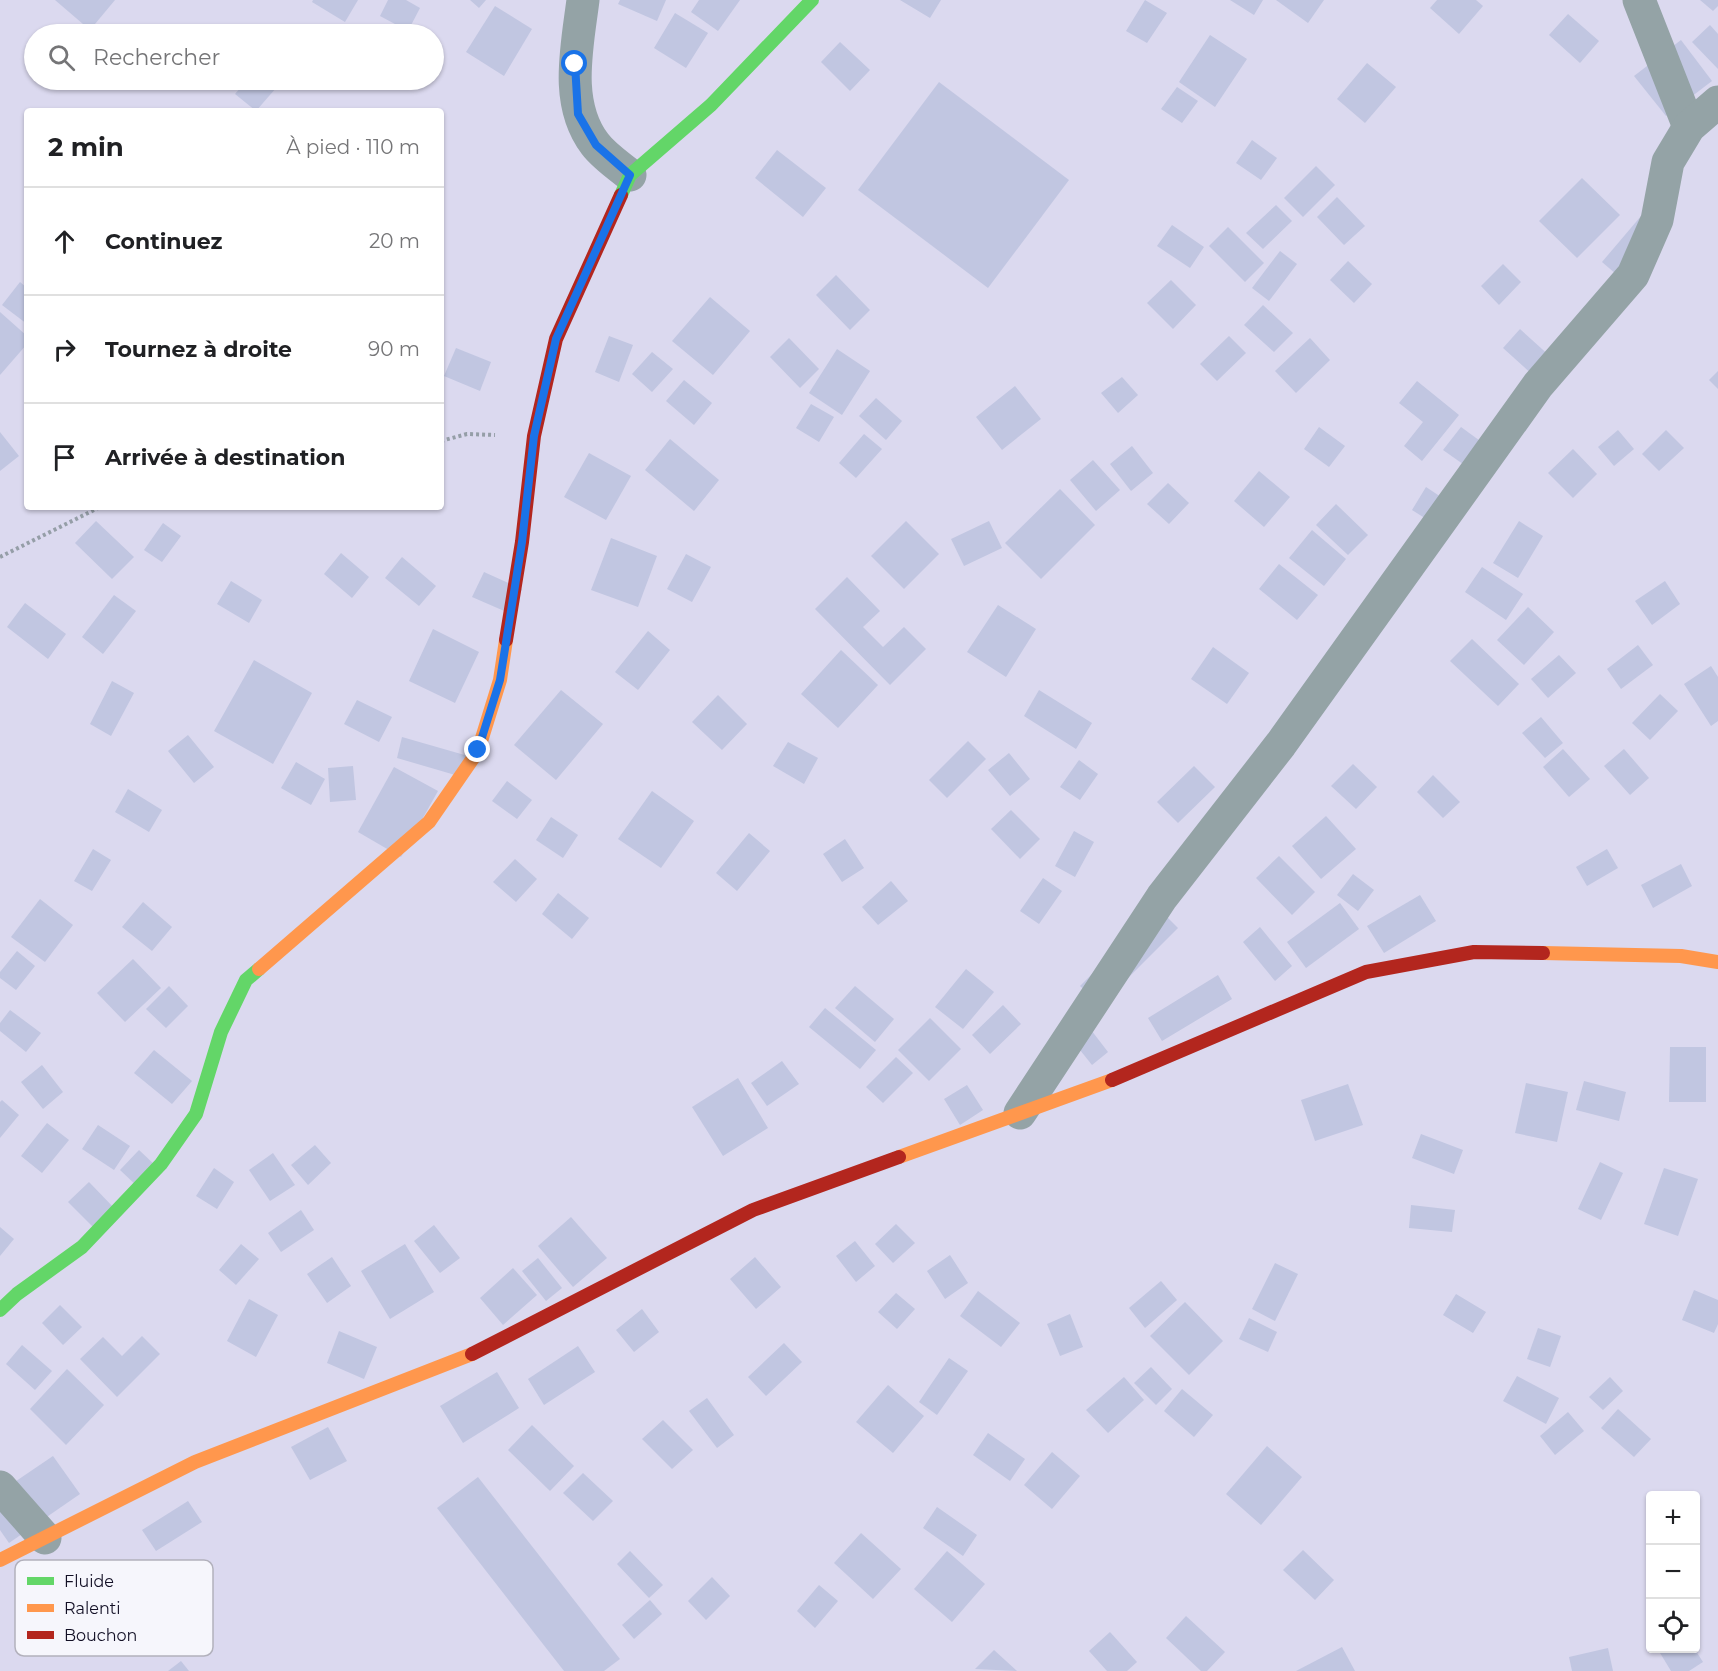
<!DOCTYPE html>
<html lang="fr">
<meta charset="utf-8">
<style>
:root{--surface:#fff;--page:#f2f2f2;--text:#202124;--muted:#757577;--line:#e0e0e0}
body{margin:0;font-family:Montserrat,sans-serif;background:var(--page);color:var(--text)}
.controls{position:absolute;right:18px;bottom:18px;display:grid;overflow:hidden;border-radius:6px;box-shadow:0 2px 4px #0004}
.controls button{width:54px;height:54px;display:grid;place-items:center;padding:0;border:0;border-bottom:2px solid var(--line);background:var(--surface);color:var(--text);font:30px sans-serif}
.stop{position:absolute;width:18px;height:18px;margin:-14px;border:4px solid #1a73e8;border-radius:50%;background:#fff}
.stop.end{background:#1a73e8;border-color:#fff;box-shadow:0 2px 6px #0008}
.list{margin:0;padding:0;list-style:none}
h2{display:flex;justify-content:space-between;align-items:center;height:78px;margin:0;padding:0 24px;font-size:26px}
h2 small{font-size:20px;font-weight:400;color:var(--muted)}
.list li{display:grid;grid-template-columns:39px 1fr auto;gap:18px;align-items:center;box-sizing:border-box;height:108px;padding:0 24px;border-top:2px solid var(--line)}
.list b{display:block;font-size:22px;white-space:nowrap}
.list em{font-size:20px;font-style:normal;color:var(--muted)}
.icon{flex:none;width:33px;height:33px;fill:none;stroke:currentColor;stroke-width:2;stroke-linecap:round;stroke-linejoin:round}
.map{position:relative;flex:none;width:1718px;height:1671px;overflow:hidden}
.search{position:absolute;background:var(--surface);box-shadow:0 2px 4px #0004;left:24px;top:24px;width:420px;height:66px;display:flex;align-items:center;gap:15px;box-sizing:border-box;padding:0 21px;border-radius:33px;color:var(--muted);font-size:22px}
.panel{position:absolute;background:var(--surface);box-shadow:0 2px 4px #0004;left:24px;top:108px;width:420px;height:402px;border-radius:6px}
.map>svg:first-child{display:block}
</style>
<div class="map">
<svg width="1718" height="1671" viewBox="0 0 1718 1671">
<rect width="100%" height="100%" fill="#dbd9ef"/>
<!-- building -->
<g fill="#c1c6e1">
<path d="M55 0H115L90 30Z"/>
<path d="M313 0H358L345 22 312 2Z"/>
<path d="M388 0H406L420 8 408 31 380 16Z"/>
<path d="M470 0H486L479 8Z"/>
<path d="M620 0H666L657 21 618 4Z"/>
<path d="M699 0H740L718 31 691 12Z"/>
<path d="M900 0H941L930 18Z"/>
<path d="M1145 0 1167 13 1147 43 1126 31Z"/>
<path d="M1230 0H1263L1254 15Z"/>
<path d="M1276 0H1324L1308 23Z"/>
<path d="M1437 0H1476L1483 6 1459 34 1430 8Z"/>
<path d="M1700 0H1718V6L1713 11Z"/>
<path d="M495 6 532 29 504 76 466 52Z"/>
<path d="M675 13 708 33 686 68 654 48Z"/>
<path d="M1568 14 1599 41 1580 63 1549 35Z"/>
<path d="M1710 25 1718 34V69L1692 42Z"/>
<path d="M146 27 159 34H141Z"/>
<path d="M1210 35 1247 59 1215 107 1179 82Z"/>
<path d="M1681 40 1712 81 1666 116 1634 76Z"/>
<path d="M840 42 870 70 850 91 821 62Z"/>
<path d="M1367 63 1396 87 1365 123 1337 99Z"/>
<path d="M247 80H283L256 111 235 94Z"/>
<path d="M939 82 1069 180 988 288 858 190Z"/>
<path d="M1177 87 1198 101 1182 123 1161 109Z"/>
<path d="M1252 140 1277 158 1261 180 1236 163Z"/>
<path d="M777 150 826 188 803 217 755 178Z"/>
<path d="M1316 166 1335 185 1303 217 1284 198Z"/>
<path d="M1582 178 1620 215 1577 258 1539 221Z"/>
<path d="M1337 197 1365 226 1344 245 1317 217Z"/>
<path d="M1276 205 1292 221 1263 249 1246 233Z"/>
<path d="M1647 209 1623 280 1602 262Z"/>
<path d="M1172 225 1204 247 1190 268 1157 246Z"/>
<path d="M1228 227 1264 263 1245 282 1209 246Z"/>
<path d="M1280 251 1297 264 1269 301 1252 288Z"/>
<path d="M1348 261 1372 284 1354 303 1330 280Z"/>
<path d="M1503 264 1521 282 1499 305 1481 286Z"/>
<path d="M836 275 870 310 850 330 816 295Z"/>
<path d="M1171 280 1196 305 1173 329 1147 303Z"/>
<path d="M20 282 27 288V324L2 305Z"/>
<path d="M710 297 750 331 713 375 672 341Z"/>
<path d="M1263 305 1293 333 1274 352 1244 325Z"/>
<path d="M0 312 27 336V344L0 375Z"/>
<path d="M1520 329 1552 358 1535 377 1503 348Z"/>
<path d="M609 336 633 345 619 382 595 372Z"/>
<path d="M1229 336 1246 353 1217 381 1200 364Z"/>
<path d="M789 338 819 369 800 388 770 357Z"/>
<path d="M1310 338 1330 360 1296 393 1275 371Z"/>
<path d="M456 348 491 362 480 391 444 376Z"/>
<path d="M837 349 870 371 842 415 809 393Z"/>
<path d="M652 352 673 369 652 392 632 374Z"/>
<path d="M1718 371V389L1709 380Z"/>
<path d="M1122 377 1138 395 1118 413 1101 393Z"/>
<path d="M684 380 712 403 694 425 666 401Z"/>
<path d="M1417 381 1459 415 1422 461 1404 446 1423 422 1399 403Z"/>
<path d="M1015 386 1041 419 1002 450 976 417Z"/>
<path d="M876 398 902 421 886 440 859 416Z"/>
<path d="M811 404 834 417 819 442 796 428Z"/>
<path d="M1319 427 1345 446 1329 467 1304 449Z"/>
<path d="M1461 427 1487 446 1470 469 1443 450Z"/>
<path d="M1618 430 1634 449 1614 466 1598 447Z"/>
<path d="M1666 430 1684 448 1659 471 1642 454Z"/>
<path d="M0 432 19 456 0 471Z"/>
<path d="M864 434 882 449 856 478 839 463Z"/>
<path d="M670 439 719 480 694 511 645 470Z"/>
<path d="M1132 446 1153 473 1131 491 1110 464Z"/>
<path d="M1573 449 1597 474 1573 498 1548 473Z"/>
<path d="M589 453 631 476 606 520 564 497Z"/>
<path d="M1093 460 1120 490 1096 511 1070 480Z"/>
<path d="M1259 471 1290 497 1264 527 1234 501Z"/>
<path d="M1168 483 1189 503 1169 524 1147 504Z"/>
<path d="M1426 487 1453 505 1439 527 1412 510Z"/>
<path d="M1060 489 1095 525 1041 579 1005 543Z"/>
<path d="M1336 504 1368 535 1348 555 1316 525Z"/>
<path d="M96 521 134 557 112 579 75 543Z"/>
<path d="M906 521 939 554 904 589 871 556Z"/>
<path d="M989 521 1002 548 964 566 951 539Z"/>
<path d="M1519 521 1543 536 1518 578 1493 563Z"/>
<path d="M163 523 181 536 162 562 144 550Z"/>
<path d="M1312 530 1346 559 1324 586 1289 558Z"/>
<path d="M611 538 657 556 638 607 591 590Z"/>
<path d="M341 553 369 577 352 598 324 574Z"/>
<path d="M686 554 711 567 692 602 667 589Z"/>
<path d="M402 557 436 586 419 606 385 578Z"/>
<path d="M1279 564 1318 595 1297 620 1259 589Z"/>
<path d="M1482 567 1523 594 1506 620 1465 592Z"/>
<path d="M484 572 522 589 511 614 472 597Z"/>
<path d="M847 577 880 611 863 627 883 647 904 627 926 649 890 685 815 609Z"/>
<path d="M231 581 262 600 249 623 217 604Z"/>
<path d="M1665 581 1680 604 1652 625 1635 601Z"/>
<path d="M114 595 136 611 103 654 82 637Z"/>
<path d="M25 603 66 634 48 659 7 627Z"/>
<path d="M998 605 1036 629 1006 677 967 652Z"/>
<path d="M1528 607 1554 632 1524 665 1497 640Z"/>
<path d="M433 629 479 652 455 703 409 681Z"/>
<path d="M648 631 670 650 638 690 615 672Z"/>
<path d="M1472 639 1519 684 1498 706 1450 661Z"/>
<path d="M1638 645 1653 665 1621 689 1607 669Z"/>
<path d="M1213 647 1249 673 1227 704 1191 679Z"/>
<path d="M841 650 878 685 838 728 801 694Z"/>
<path d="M1559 655 1576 673 1548 698 1531 679Z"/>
<path d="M254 660 312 693 273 764 214 731Z"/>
<path d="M1711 666 1718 677V721L1711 726 1684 684Z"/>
<path d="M112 681 134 693 111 736 90 724Z"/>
<path d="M561 690 603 724 556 780 514 745Z"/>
<path d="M1039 690 1092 723 1076 749 1024 716Z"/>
<path d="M1660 694 1678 711 1650 740 1632 723Z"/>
<path d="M718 695 747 724 722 750 692 722Z"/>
<path d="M357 700 392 717 379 742 344 724Z"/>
<path d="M1541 717 1563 743 1545 758 1522 733Z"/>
<path d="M188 735 214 767 194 783 168 751Z"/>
<path d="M402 737 468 756 462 777 397 758Z"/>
<path d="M968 741 986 759 947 798 929 780Z"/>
<path d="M788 742 818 758 804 784 773 766Z"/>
<path d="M1563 749 1590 779 1569 797 1543 767Z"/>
<path d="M1624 749 1649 778 1630 795 1604 766Z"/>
<path d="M1009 753 1030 779 1010 796 988 770Z"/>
<path d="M1079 760 1098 774 1080 800 1060 787Z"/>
<path d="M296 762 325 779 311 805 281 788Z"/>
<path d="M1353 764 1377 787 1356 809 1331 786Z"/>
<path d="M353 766 356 800 330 802 328 768Z"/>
<path d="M1194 766 1215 787 1178 823 1157 802Z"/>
<path d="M394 767 438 791 401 857 358 832Z"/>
<path d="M1433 775 1460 802 1443 818 1417 792Z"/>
<path d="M507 781 532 800 517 819 492 801Z"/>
<path d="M128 789 162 810 149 832 115 812Z"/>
<path d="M652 791 694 821 661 868 618 839Z"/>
<path d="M1011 810 1040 839 1020 859 991 829Z"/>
<path d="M1326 816 1356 849 1321 879 1292 846Z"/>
<path d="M551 817 578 835 563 858 536 840Z"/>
<path d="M1074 831 1094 842 1075 877 1055 866Z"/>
<path d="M749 833 770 851 737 891 716 873Z"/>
<path d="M845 839 864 868 842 882 823 854Z"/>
<path d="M93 849 111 860 92 891 74 881Z"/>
<path d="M1607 849 1618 868 1587 886 1576 867Z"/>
<path d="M1279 856 1315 892 1292 915 1256 878Z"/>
<path d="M515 859 537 879 516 902 493 882Z"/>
<path d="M1681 864 1692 886 1653 908 1641 885Z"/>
<path d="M1353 874 1374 890 1358 911 1337 895Z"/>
<path d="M1043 878 1062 891 1039 924 1020 911Z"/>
<path d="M891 881 908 901 878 925 862 907Z"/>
<path d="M558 893 589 918 572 939 542 914Z"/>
<path d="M1420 895 1436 921 1384 953 1367 926Z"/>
<path d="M40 899 73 925 45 962 11 937Z"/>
<path d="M143 902 172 927 152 951 122 927Z"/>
<path d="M1340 903 1359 929 1306 968 1287 942Z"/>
<path d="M1158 908 1178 928 1101 1005 1080 986Z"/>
<path d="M1260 927 1292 966 1275 981 1243 942Z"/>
<path d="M17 951 35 966 16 990 0 978V972Z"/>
<path d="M133 959 161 988 125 1022 97 993Z"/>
<path d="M966 969 994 992 963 1029 935 1007Z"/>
<path d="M1218 975 1232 999 1162 1041 1148 1018Z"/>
<path d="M169 986 188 1006 166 1028 146 1009Z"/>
<path d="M855 986 894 1019 875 1042 835 1008Z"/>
<path d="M1003 1005 1021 1024 990 1054 972 1035Z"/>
<path d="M825 1008 876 1050 860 1069 809 1027Z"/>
<path d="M10 1010 41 1033 26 1052 0 1031V1023Z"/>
<path d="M930 1018 961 1049 929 1081 898 1050Z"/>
<path d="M1088 1026 1108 1052 1092 1065 1072 1040Z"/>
<path d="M1670 1047H1706V1102H1669Z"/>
<path d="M154 1050 192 1081 172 1104 134 1073Z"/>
<path d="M896 1057 913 1073 883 1103 866 1087Z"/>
<path d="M782 1061 799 1084 767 1106 751 1083Z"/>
<path d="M42 1065 63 1092 43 1109 21 1082Z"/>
<path d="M738 1078 768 1128 723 1156 692 1107Z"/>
<path d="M1584 1081 1626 1092 1619 1121 1576 1110Z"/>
<path d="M1526 1083 1568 1092 1557 1142 1515 1133Z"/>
<path d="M1348 1084 1363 1125 1315 1141 1301 1100Z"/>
<path d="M967 1085 983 1110 960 1125 944 1099Z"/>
<path d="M2 1100 19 1115 0 1138V1102Z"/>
<path d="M47 1123 69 1140 42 1173 21 1156Z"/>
<path d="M98 1125 130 1146 114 1170 82 1149Z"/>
<path d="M1421 1134 1463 1150 1454 1174 1412 1158Z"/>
<path d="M315 1145 331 1163 308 1185 291 1165Z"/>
<path d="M139 1150 157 1167 138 1187 120 1170Z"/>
<path d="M273 1153 295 1185 270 1201 249 1170Z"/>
<path d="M1600 1162 1623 1173 1601 1220 1578 1209Z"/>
<path d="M214 1168 234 1182 217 1209 196 1196Z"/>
<path d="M1664 1168 1698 1179 1678 1236 1644 1224Z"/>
<path d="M89 1182 116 1210 96 1230 68 1202Z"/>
<path d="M1411 1205 1455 1210 1452 1232 1409 1228Z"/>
<path d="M301 1210 314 1230 281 1252 268 1233Z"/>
<path d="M571 1217 607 1258 573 1287 538 1246Z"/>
<path d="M896 1224 915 1243 893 1263 875 1244Z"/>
<path d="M434 1225 460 1258 440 1273 414 1241Z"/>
<path d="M0 1227 14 1239 0 1256Z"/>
<path d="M855 1241 875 1266 856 1282 836 1256Z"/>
<path d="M241 1244 259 1259 236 1285 219 1270Z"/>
<path d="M405 1244 434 1292 390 1319 361 1271Z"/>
<path d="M950 1255 968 1283 945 1299 927 1271Z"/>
<path d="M332 1257 351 1286 327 1303 307 1274Z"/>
<path d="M755 1257 781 1287 756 1309 730 1279Z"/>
<path d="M538 1258 562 1288 546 1301 522 1271Z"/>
<path d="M1275 1263 1298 1274 1275 1321 1252 1309Z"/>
<path d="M513 1268 537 1295 503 1325 480 1298Z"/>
<path d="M1161 1281 1177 1300 1145 1328 1129 1308Z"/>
<path d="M1694 1290 1718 1300V1324L1714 1333 1682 1320Z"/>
<path d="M978 1291 1020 1323 1001 1347 960 1316Z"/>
<path d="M896 1293 915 1309 897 1329 878 1312Z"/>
<path d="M1456 1294 1486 1312 1473 1333 1443 1315Z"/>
<path d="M249 1299 278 1315 256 1357 227 1341Z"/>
<path d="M1185 1302 1223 1341 1189 1375 1150 1336Z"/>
<path d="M60 1305 82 1327 63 1345 42 1323Z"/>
<path d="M642 1309 659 1332 634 1352 616 1330Z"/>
<path d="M1070 1314 1083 1347 1060 1356 1047 1324Z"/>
<path d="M1249 1318 1277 1332 1268 1352 1239 1339Z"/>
<path d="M1538 1328 1561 1336 1550 1367 1527 1359Z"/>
<path d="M339 1331 377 1347 364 1379 327 1363Z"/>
<path d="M142 1336 160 1354 117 1397 80 1359 103 1337 122 1356Z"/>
<path d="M784 1343 802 1362 766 1396 748 1377Z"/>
<path d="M22 1345 52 1371 35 1390 6 1364Z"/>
<path d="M578 1346 595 1372 544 1405 528 1379Z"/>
<path d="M949 1358 968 1371 937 1415 919 1402Z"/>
<path d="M1151 1367 1172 1389 1156 1405 1134 1383Z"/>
<path d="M67 1369 104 1405 66 1445 30 1409Z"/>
<path d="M497 1372 519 1408 463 1443 440 1406Z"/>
<path d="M1517 1376 1559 1398 1546 1424 1503 1401Z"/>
<path d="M1124 1377 1144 1400 1108 1433 1086 1410Z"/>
<path d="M1610 1377 1623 1391 1603 1410 1589 1397Z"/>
<path d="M888 1385 924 1416 893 1453 856 1422Z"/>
<path d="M1182 1389 1213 1415 1194 1437 1164 1411Z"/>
<path d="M707 1398 734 1435 717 1448 689 1411Z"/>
<path d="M1618 1409 1651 1439 1634 1457 1601 1428Z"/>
<path d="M1568 1412 1584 1431 1555 1455 1540 1436Z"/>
<path d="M663 1420 693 1450 672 1469 642 1439Z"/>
<path d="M532 1425 574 1466 550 1491 508 1450Z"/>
<path d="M328 1427 347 1461 310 1480 291 1447Z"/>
<path d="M988 1433 1025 1459 1010 1481 973 1455Z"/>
<path d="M1267 1446 1302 1477 1261 1525 1226 1494Z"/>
<path d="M1052 1452 1080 1476 1052 1509 1024 1485Z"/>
<path d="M53 1456 80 1494 9 1543 0 1530V1492Z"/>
<path d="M583 1473 613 1501 593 1521 563 1493Z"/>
<path d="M478 1477 620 1659 604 1671H564L437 1508Z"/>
<path d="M188 1501 202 1522 156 1551 142 1530Z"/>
<path d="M937 1507 977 1535 963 1556 923 1528Z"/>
<path d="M861 1533 901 1569 873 1599 834 1563Z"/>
<path d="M1303 1550 1334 1580 1315 1600 1283 1570Z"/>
<path d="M630 1551 663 1585 649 1598 617 1564Z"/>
<path d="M947 1551 985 1584 952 1622 914 1589Z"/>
<path d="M712 1577 730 1596 706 1620 688 1601Z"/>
<path d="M819 1585 838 1601 815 1628 797 1611Z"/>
<path d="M650 1600 662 1614 634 1639 622 1625Z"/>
<path d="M1186 1616 1225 1652 1207 1671H1201L1166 1638Z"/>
<path d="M1110 1632 1137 1662 1127 1671H1107L1089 1651Z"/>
<path d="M1342 1647 1355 1671H1296Z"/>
<path d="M1608 1648 1613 1671H1572L1569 1657Z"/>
<path d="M1657 1648H1694L1703 1662 1689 1671H1671Z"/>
<path d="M994 1650 1017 1671 975 1669Z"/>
<path d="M181 1661 189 1671H168Z"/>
</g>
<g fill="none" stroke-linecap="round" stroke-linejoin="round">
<!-- path -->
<g stroke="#959ea7" stroke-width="4" stroke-dasharray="3 3" stroke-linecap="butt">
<path d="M441 441 467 434 495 435"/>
<path d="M0 557 100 507"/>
</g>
<!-- street -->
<g stroke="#94a3a6" stroke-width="33">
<path d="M583 0C577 48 564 103 595 144 604 156 619 166 630 175"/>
<path d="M1639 0 1689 127"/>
<path d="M1020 1113 1162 897 1281 744 1538 385 1633 275 1657 220 1668 162 1689 127 1718 102"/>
<path d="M0 1487 45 1538"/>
</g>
<!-- fast -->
<g stroke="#63d668" stroke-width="14">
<path d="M621 195 630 175 711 105 812 0"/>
<path d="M0 1310 17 1294 82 1247 161 1164 196 1114 221 1032 246 980 259 969"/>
</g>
<!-- slow -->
<g stroke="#ff974d" stroke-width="14">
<path d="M1543 953 1681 956 1718 962"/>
<path d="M259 969 429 822 478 751 500 680 506 640"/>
<path d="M899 1157 1112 1080"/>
<path d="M0 1560 195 1462 472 1354"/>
</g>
<!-- jam -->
<g stroke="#b3261e" stroke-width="14">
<path d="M506 640 522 542 534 436 556 339 621 195"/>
<path d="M1112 1080 1366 972 1474 952 1543 953"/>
<path d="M472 1354 753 1210 899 1157"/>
</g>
</g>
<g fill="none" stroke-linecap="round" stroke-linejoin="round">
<!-- route -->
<path stroke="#1a73e8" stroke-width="8" d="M478 750 500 680 522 542 534 436 556 339 630 175 596 145 578 114 575 64"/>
</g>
<!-- legend -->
<rect x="15" y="1560" width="198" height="96" rx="9" fill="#f6f6fc" stroke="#b2b1bc" stroke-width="1.5"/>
<rect x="27" y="1577" width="27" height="8" fill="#63d668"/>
<rect x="27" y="1604" width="27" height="8" fill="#ff974d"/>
<rect x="27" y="1631" width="27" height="8" fill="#b3261e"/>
<g font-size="16" fill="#120f25">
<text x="64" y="1587">Fluide</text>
<text x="64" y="1614">Ralenti</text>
<text x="64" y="1641">Bouchon</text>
</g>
</svg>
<div class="controls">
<button>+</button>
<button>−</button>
<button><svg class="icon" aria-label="locate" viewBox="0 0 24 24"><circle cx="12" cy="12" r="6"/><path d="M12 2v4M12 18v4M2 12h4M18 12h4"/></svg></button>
</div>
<div class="stop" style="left:575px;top:64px"></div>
<div class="stop end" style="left:478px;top:750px"></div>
<div class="search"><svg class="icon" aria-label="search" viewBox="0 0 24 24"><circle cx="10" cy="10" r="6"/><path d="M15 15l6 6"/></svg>Rechercher</div>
<section class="panel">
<h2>2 min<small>À pied · 110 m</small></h2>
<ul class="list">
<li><svg class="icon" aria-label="ahead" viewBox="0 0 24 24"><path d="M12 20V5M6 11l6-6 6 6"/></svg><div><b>Continuez</b></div><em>20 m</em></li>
<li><svg class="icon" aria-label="right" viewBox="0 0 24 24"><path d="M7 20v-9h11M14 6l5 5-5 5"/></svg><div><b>Tournez à droite</b></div><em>90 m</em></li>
<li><svg class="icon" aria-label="arrive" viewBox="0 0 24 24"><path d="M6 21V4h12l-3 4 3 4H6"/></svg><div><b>Arrivée à destination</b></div></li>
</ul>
</section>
</div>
